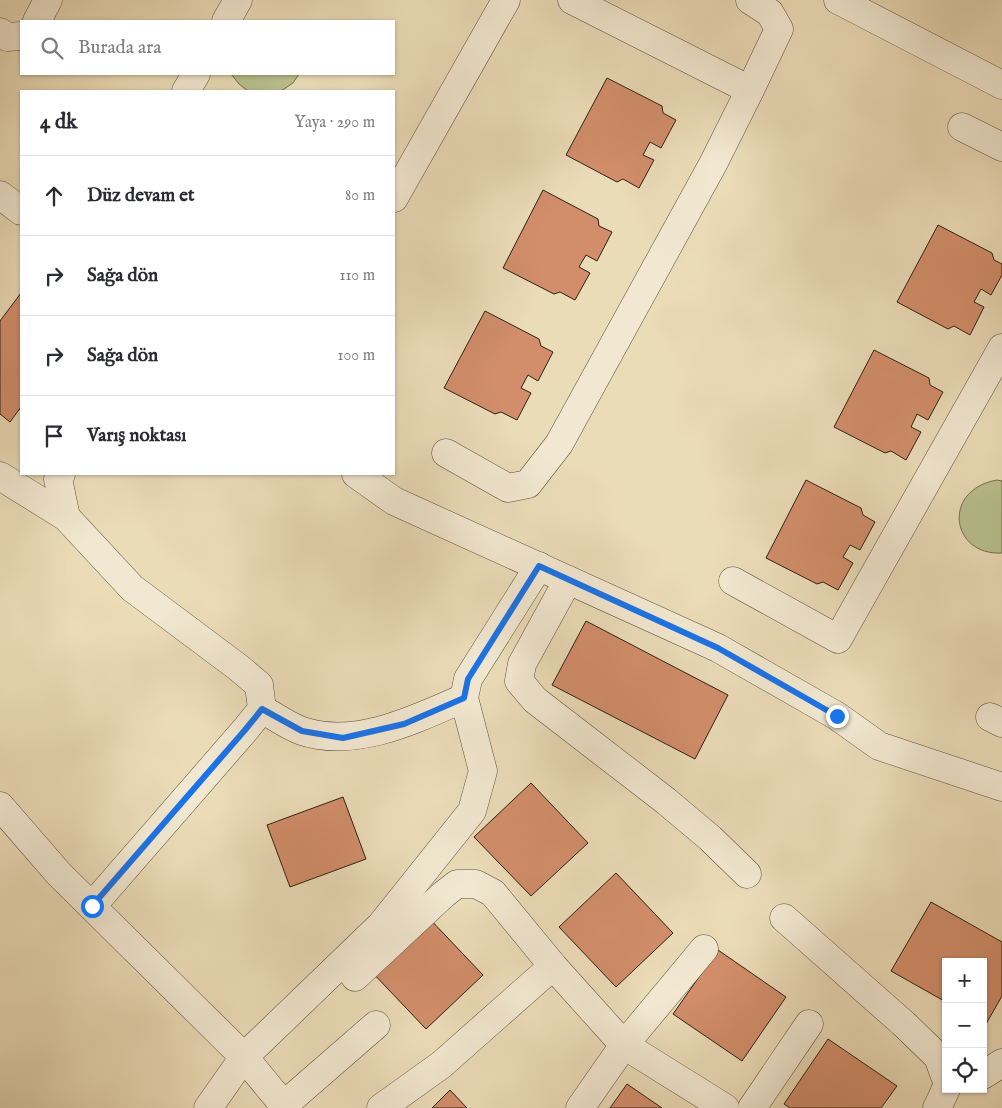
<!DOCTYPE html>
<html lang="tr">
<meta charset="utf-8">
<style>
:root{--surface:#fff;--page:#f2f2f3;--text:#2b2b33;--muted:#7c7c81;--line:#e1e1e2}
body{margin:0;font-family:"IM FELL English",serif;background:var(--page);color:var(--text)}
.controls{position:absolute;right:15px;bottom:15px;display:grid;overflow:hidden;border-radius:0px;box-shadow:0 1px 4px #0004}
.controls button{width:45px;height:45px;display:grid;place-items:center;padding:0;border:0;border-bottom:1px solid var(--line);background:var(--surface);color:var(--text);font:25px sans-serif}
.stop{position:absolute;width:15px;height:15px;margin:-11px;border:4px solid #1a73e8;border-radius:50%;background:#fff}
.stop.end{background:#1a73e8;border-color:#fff;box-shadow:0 1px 5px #0008}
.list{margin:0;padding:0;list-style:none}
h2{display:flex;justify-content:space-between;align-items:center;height:65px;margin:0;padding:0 20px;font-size:21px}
h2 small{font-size:16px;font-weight:400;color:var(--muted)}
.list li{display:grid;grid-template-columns:32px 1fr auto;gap:15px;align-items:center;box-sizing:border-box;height:80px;padding:0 20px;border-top:1px solid var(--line)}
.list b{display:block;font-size:19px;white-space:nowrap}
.list em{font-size:16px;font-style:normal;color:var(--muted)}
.icon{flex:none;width:28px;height:28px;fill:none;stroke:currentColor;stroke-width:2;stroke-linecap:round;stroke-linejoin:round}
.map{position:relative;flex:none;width:1002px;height:1108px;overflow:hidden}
.search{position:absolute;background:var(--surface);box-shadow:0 1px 4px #0004;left:20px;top:20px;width:375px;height:55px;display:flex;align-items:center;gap:12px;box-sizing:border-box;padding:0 18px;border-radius:0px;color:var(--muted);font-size:19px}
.panel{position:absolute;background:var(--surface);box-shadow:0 1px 4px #0004;left:20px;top:90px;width:375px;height:385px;border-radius:0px}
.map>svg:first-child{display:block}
</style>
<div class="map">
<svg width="1002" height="1108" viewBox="0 0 1002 1108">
<rect width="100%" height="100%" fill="#ebdcb8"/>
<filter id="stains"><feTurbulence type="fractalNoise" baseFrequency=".004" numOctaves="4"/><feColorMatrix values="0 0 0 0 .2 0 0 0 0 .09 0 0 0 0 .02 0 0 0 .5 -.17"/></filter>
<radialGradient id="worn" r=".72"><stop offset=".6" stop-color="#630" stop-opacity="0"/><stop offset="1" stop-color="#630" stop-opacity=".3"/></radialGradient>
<!-- green -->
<g fill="#b9c08d" stroke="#73704f">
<path d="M231 74H299L293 83 281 91H248L239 84Z"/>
<path d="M997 480 1002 481V553C951 556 941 490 997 480Z"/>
</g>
<!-- building -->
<g fill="#d28e6b" stroke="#2d2111">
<path d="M607 78 662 106 663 113 676 120 661 148 650 142 643 155 654 160 639 188 623 179 617 182 566 155Z"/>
<path d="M543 190 598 219 599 226 612 232 597 261 586 255 579 267 590 273 575 300 560 292 554 294 503 268Z"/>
<path d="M938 225 992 253 994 260 1002 264V275L991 295 981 289 974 302 984 307 970 335 954 326 948 329 897 302Z"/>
<path d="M21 293V407L10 422 0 414V321Z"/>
<path d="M485 311 539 339 541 346 553 352 538 381 528 375 521 388 531 393 517 420 501 412 495 414 444 388Z"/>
<path d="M874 350 929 378 930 385 943 392 928 420 917 414 911 427 921 432 906 460 891 451 885 453 834 427Z"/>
<path d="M806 480 861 508 863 515 875 522 860 550 850 545 843 557 853 563 838 590 823 582 817 584 766 558Z"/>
<path d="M586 621 728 695 695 759 552 685Z"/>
<path d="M531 783 588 843 531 896 474 837Z"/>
<path d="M343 797 366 859 290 887 267 825Z"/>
<path d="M616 873 673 933 616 987 559 927Z"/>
<path d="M931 902 1002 942V996L986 1024 983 1023V962H946V1002L891 971Z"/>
<path d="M426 915 483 975 426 1029 369 969Z"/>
<path d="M718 950 786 997 742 1061 673 1014Z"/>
<path d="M828 1039 897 1086 881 1108H790L784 1104Z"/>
<path d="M627 1084 662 1108H610Z"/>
<path d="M450 1090 467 1108H432Z"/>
</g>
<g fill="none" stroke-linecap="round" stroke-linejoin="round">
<!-- minor casing -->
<g stroke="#5c503b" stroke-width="29">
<g id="minor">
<path d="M838 0 1002 85"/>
<path d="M37 21 48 0"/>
<path d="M226 21 238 0"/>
<path d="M0 32 7 37 21 36"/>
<path d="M750 90 779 29 770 13 750 0"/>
<path d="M186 91 196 74"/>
<path d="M962 127 1002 147"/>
<path d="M0 195 21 211"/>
<path d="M394 198 506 0"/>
<path d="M446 453 508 488 528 484 559 444 713 164 750 90 572 0"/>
<path d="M61 474 58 479 66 517 132 588 239 668 259 685 262 709 245 730 92 906"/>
<path d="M356 474 394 501 718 648 837 716 879 746 1002 787"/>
<path d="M0 476 66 517"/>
<path d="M568 580 522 664 519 681 535 700 666 801 710 838 747 874"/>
<path d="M733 581 838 639 1002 348"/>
<path d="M262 709C274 716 288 726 302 731 356 749 416 719 464 698"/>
<path d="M990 717 1002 723"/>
<path d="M0 806 59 874 244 1057 286 1108"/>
<path d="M784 918 904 1024 938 1057 946 1079"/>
<path d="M704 949 624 1045 725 1108"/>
<path d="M355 977 444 894 457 884H476L493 893 553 966 624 1045 580 1108"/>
<path d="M983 1075 1002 1063"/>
<path d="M284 1105 376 1025"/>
<path d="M208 1108 244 1057 381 925 472 811 483 771 464 698 468 679 539 566"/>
<path d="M381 1108 441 1065 553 966"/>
<path d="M752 1108 809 1024"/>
<path d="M937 1108 946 1089"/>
</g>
</g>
<!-- minor -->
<use href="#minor" stroke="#f2e8d1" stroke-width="28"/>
</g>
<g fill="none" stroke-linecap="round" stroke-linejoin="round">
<!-- route -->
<path stroke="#1a73e8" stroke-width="6" d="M92 906 245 730 262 709 302 731 343 738 404 724 464 698 468 679 539 566 718 648 837 716"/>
</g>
<rect width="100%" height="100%" filter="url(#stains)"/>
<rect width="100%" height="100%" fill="url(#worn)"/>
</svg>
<div class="controls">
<button>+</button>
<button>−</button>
<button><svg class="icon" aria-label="locate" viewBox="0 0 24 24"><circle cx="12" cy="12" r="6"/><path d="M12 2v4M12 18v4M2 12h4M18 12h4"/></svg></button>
</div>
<div class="stop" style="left:92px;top:906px"></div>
<div class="stop end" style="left:837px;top:716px"></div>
<div class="search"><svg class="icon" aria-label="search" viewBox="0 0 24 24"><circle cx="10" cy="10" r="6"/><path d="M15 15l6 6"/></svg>Burada ara</div>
<section class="panel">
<h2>4 dk<small>Yaya · 290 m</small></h2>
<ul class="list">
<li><svg class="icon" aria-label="ahead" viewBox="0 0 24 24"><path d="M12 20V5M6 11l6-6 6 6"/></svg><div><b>Düz devam et</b></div><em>80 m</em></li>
<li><svg class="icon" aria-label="right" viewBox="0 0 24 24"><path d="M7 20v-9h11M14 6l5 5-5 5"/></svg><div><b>Sağa dön</b></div><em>110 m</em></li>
<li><svg class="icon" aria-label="right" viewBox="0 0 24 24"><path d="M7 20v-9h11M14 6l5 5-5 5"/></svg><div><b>Sağa dön</b></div><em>100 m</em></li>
<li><svg class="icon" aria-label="arrive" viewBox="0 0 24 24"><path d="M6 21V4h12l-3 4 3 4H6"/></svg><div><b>Varış noktası</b></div></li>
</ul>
</section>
</div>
